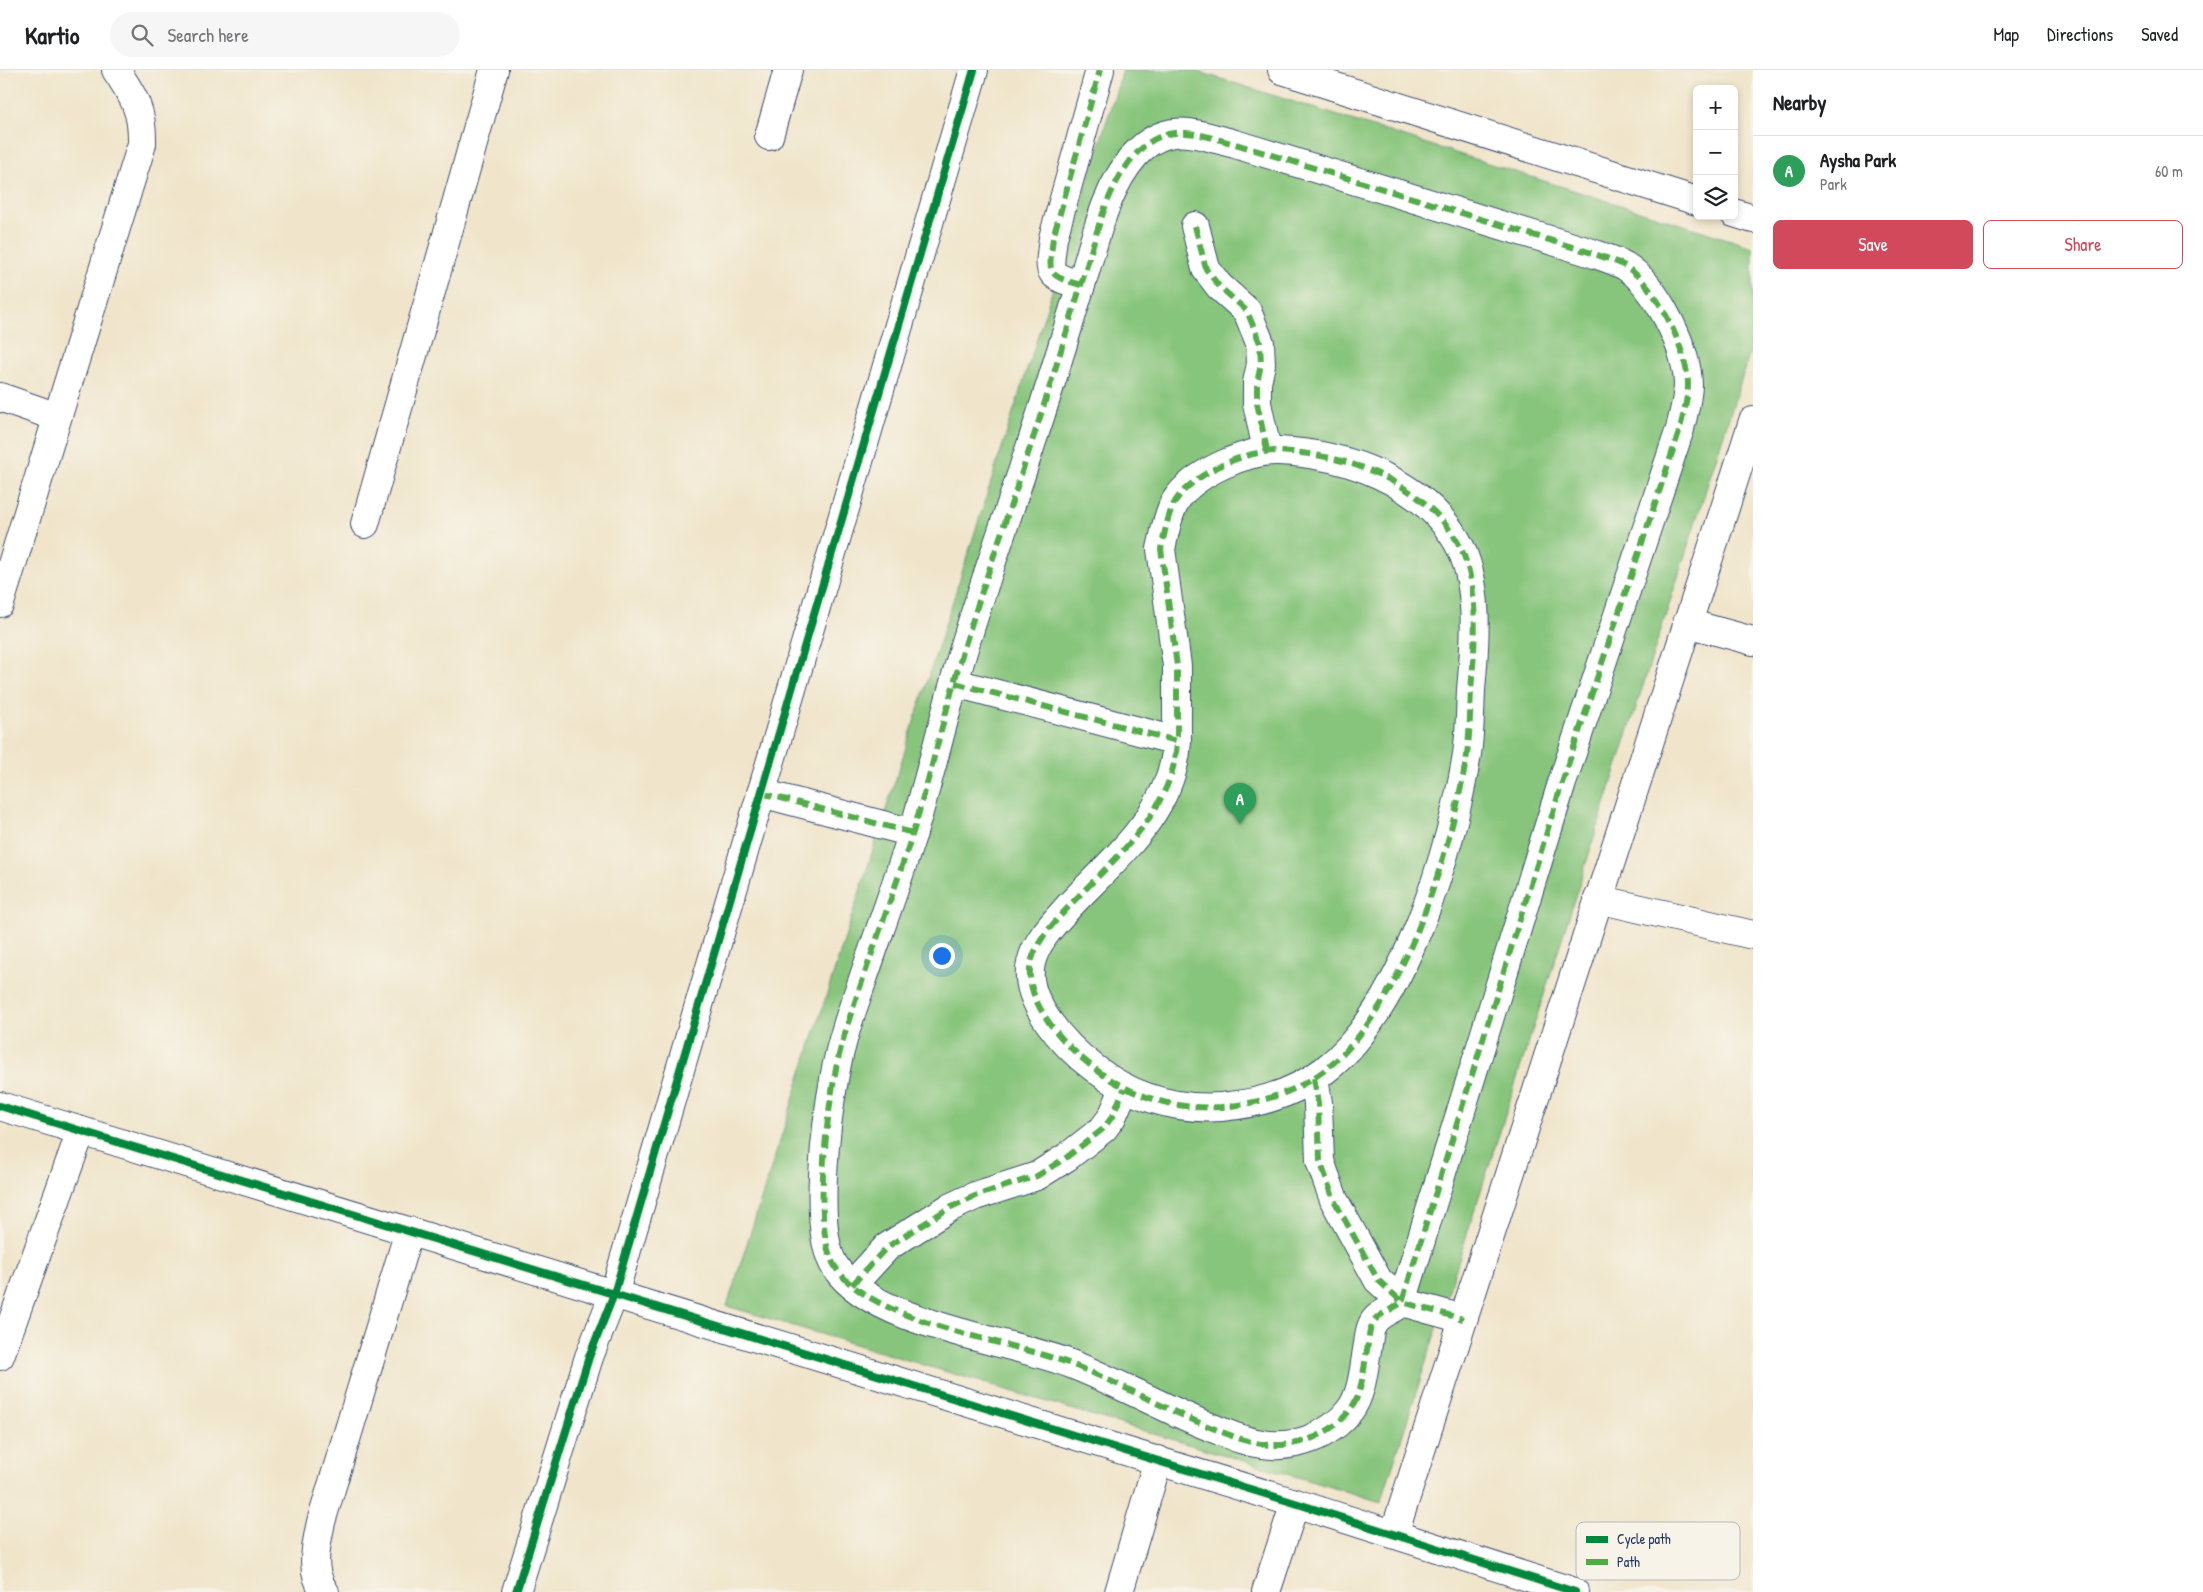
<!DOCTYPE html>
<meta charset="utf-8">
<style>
:root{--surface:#fff;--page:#f6f6f6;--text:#202124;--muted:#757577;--line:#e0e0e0;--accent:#d1495b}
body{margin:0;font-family:"Patrick Hand",sans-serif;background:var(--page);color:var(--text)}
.controls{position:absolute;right:15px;top:15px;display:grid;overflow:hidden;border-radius:8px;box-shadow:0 2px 8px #0003}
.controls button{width:45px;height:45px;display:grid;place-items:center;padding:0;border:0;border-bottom:1px solid var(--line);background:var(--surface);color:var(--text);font:25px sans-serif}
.you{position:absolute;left:941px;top:885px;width:18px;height:18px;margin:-12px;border:4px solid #fff;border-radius:50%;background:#1a73e8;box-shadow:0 0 0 8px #1a73e833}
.badge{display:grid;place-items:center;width:32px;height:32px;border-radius:50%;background:var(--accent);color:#fff;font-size:16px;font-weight:700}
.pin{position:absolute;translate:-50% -41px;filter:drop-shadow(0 1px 2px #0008)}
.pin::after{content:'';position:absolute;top:26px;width:18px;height:15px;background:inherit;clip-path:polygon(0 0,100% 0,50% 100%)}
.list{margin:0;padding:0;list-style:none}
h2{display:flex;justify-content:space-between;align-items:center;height:65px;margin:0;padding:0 20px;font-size:21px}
h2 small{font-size:16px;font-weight:400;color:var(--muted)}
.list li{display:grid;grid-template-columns:32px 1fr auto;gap:15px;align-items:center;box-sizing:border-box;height:70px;padding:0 20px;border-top:1px solid var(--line)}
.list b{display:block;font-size:19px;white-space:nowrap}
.list p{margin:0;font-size:16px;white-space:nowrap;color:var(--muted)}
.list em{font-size:16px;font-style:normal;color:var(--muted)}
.actions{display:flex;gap:10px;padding:15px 20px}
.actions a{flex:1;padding:11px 0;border:1px solid var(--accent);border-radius:8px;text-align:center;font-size:18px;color:var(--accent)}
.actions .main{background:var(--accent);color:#fff}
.icon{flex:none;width:28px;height:28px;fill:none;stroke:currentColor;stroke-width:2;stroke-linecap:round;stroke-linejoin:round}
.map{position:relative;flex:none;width:1753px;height:1522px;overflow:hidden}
header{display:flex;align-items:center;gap:30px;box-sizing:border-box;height:70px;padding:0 25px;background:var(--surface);border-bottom:1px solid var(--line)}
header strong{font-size:24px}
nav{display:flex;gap:28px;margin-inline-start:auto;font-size:18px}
.search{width:350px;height:45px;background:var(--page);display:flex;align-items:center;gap:12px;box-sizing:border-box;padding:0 18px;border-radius:28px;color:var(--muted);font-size:19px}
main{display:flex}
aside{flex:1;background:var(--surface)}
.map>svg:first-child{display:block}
</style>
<header>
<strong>Kartio</strong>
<div class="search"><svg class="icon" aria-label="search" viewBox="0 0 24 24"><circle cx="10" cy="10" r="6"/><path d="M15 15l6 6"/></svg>Search here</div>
<nav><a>Map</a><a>Directions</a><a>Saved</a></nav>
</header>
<main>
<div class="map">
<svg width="1753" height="1522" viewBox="0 0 1753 1522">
<rect width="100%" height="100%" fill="#f7f3e8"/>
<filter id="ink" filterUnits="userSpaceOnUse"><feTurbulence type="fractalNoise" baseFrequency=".02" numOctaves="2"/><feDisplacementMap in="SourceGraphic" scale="10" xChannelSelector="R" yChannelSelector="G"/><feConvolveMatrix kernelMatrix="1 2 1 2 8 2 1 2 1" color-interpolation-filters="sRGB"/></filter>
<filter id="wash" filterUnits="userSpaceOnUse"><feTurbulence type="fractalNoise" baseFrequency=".0096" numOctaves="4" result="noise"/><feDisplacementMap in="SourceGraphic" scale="20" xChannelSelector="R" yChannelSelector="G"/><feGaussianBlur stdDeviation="1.12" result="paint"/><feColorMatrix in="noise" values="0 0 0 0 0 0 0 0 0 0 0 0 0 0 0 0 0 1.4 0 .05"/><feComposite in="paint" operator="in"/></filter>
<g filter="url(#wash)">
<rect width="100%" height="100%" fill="#f0e5cb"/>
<!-- green -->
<path fill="#87c57c" stroke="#517a6d" d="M1123 0H1193L1753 177V273L1381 1432 727 1236Z"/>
</g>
<g filter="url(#ink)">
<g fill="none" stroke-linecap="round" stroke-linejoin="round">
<!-- street casing -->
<g stroke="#3b4a6e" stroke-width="30">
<g id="street">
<path d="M1282 0 1697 131"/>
<path d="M769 66 788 0"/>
<path d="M1734 143 1753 149"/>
<path d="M1195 156 1206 199 1219 216 1247 241 1260 273 1261 294 1257 313V333L1267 380"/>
<path d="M1081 215C1045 205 1049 203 1053 168L1100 0"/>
<path d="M0 327 57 347"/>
<path d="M365 454 494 0"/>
<path d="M0 533 142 74C143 41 134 27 116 0"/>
<path d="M1687 553 1753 571"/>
<path d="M955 613 1177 671V596L1161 479C1165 463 1168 439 1179 426 1198 402 1247 380 1278 381 1345 384 1420 410 1457 471 1481 512 1475 575 1471 620 1470 642 1470 663 1467 684 1452 779 1403 940 1325 1000 1295 1023 1258 1034 1221 1037 1174 1040 1130 1026 1094 998 1066 977 1022 931 1031 893 1036 870 1056 851 1071 834 1116 787 1174 740 1177 671"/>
<path d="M761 723 913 763"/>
<path d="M1598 829 1753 865"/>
<path d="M1314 1008 1318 1033 1320 1091 1334 1130 1378 1210 1402 1232C1393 1240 1377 1243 1372 1255 1369 1261 1369 1268 1368 1274 1364 1295 1363 1323 1350 1340 1329 1367 1294 1379 1262 1374 1245 1372 1230 1365 1215 1359 1166 1340 1120 1313 1071 1294 1009 1270 874 1254 836 1198 811 1163 827 1046 835 1004 841 971 852 940 863 909 880 859 898 810 914 759 932 699 946 638 964 578 992 487 1025 397 1053 306 1064 271 1074 237 1085 202 1097 162 1107 117 1135 85 1167 50 1196 64 1235 74L1589 182C1600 186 1614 190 1625 196 1656 215 1687 278 1688 314 1688 328 1683 345 1680 359L1562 713 1402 1232 1463 1249"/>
<path d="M0 1036 1295 1433 1575 1522"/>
<path d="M852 1215 887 1177 949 1138 975 1126 1037 1106 1067 1087 1103 1059 1112 1047 1124 1019"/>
<path d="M0 1286 81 1061"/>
<path d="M1394 1464 1753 351"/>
<path d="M325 1522C309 1500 316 1477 321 1452L409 1161"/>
<path d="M516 1522 589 1287 614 1224 974 0"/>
<path d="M1119 1522 1158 1390"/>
<path d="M1266 1522 1295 1433"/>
</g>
</g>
<!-- street -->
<use href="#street" stroke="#fff" stroke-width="28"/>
<!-- quiet -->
<g stroke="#52ab49" stroke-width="6" stroke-dasharray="12 6" stroke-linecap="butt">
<path d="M1195 156 1206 199 1219 216 1247 241 1260 273 1261 294 1257 313V333L1267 380"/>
<path d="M1081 215C1045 205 1049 203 1053 168L1100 0"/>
<path d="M955 613 1177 671V596L1161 479C1165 463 1168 439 1179 426 1198 402 1247 380 1278 381 1345 384 1420 410 1457 471 1481 512 1475 575 1471 620 1470 642 1470 663 1467 684 1452 779 1403 940 1325 1000 1295 1023 1258 1034 1221 1037 1174 1040 1130 1026 1094 998 1066 977 1022 931 1031 893 1036 870 1056 851 1071 834 1116 787 1174 740 1177 671"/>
<path d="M761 723 913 763"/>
<path d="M1314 1008 1318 1033 1320 1091 1334 1130 1378 1210 1402 1232C1393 1240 1377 1243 1372 1255 1369 1261 1369 1268 1368 1274 1364 1295 1363 1323 1350 1340 1329 1367 1294 1379 1262 1374 1245 1372 1230 1365 1215 1359 1166 1340 1120 1313 1071 1294 1009 1270 874 1254 836 1198 811 1163 827 1046 835 1004 841 971 852 940 863 909 880 859 898 810 914 759 932 699 946 638 964 578 992 487 1025 397 1053 306 1064 271 1074 237 1085 202 1097 162 1107 117 1135 85 1167 50 1196 64 1235 74L1589 182C1600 186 1614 190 1625 196 1656 215 1687 278 1688 314 1688 328 1683 345 1680 359L1562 713 1402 1232 1463 1249"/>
<path d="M852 1215 887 1177 949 1138 975 1126 1037 1106 1067 1087 1103 1059 1112 1047 1124 1019"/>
</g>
<!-- cycleway casing -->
<g stroke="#f7f3e8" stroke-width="11">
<g id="cycleway">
<path d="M0 1036 1295 1433 1575 1522"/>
<path d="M516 1522 589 1287 614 1224 974 0"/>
</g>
</g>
<!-- cycleway -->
<use href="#cycleway" stroke="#00873e" stroke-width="8"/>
</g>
</g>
<!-- legend -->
<rect x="1576" y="1452" width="164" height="58" rx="8" fill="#f7f3e8" stroke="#b5b8bf" stroke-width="1"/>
<rect x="1586" y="1466" width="22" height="7" fill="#00873e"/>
<rect x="1586" y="1489" width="22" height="6" fill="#52ab49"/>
<g font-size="14" fill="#1b2f5e">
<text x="1617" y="1474">Cycle path</text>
<text x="1617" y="1497">Path</text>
</g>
</svg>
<div class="controls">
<button>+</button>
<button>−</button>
<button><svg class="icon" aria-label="layers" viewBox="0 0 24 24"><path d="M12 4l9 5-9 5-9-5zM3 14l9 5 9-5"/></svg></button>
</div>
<div class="you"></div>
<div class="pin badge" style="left:1240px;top:754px;background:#2e9e5b">A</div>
</div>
<aside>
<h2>Nearby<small></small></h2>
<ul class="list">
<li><span class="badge" style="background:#2e9e5b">A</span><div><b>Aysha Park</b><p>Park</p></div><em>60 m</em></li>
</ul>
<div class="actions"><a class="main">Save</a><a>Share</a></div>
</aside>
</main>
